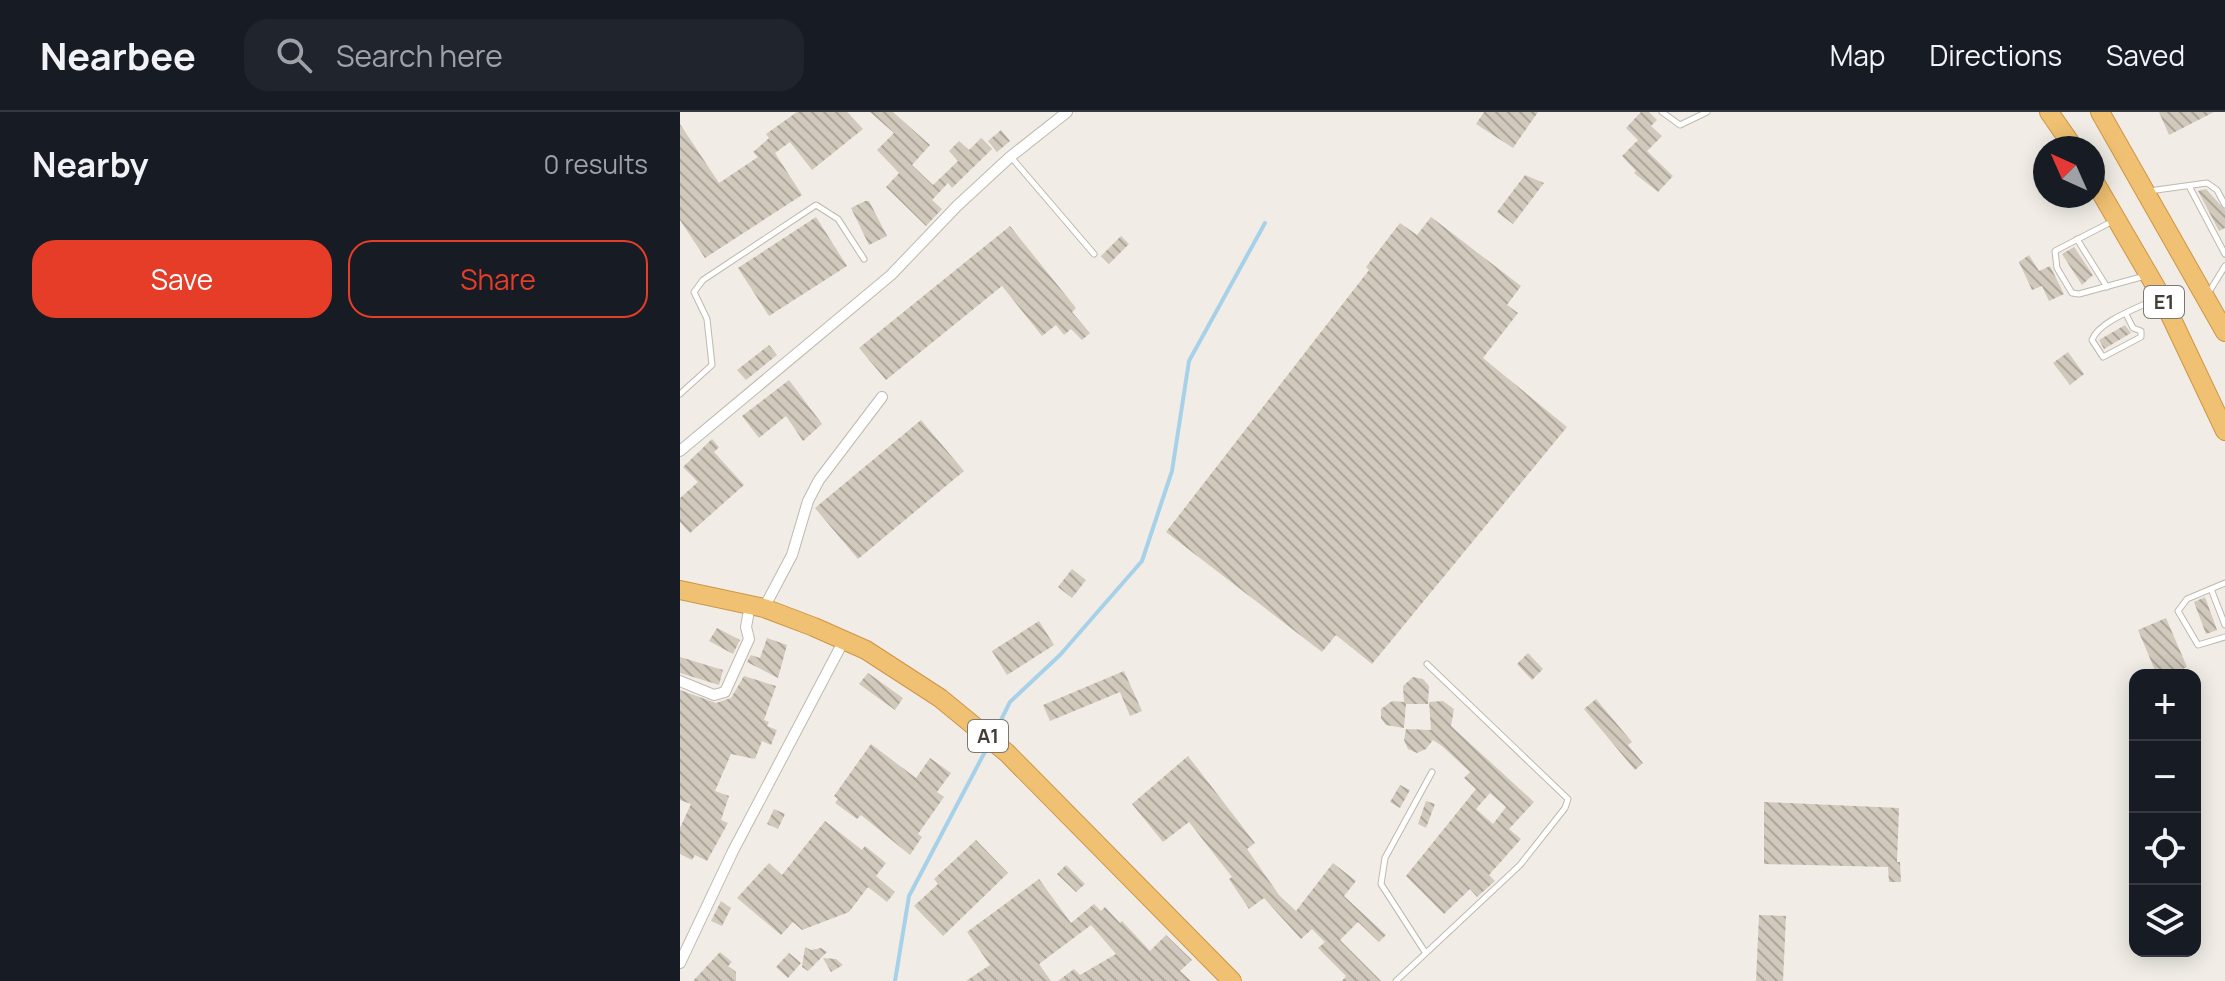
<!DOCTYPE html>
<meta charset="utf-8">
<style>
:root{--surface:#171b24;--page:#20242c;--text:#f1f3f6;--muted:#9ea1a6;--line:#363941;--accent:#e63d29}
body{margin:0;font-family:Manrope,sans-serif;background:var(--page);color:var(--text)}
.controls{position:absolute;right:24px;bottom:24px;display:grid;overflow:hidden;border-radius:16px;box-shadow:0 4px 20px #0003}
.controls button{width:72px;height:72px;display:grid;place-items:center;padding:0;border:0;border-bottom:2px solid var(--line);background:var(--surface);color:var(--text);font:40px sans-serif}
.compass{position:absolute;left:1353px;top:24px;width:72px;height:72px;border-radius:50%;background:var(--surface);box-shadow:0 4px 20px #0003;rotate:315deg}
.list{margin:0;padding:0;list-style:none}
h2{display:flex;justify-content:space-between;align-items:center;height:104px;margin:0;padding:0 32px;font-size:34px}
h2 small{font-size:26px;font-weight:400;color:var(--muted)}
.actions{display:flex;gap:16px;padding:24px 32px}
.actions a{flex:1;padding:18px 0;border:2px solid var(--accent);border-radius:24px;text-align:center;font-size:28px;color:var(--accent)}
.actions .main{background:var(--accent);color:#fff}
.icon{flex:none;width:44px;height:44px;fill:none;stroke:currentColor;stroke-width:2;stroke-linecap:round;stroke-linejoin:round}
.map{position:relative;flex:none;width:1545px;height:869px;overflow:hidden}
header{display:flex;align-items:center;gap:48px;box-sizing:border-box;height:112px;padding:0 40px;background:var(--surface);border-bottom:2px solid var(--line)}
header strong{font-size:38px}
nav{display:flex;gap:44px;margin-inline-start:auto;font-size:28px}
.search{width:560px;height:72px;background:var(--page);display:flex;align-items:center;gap:20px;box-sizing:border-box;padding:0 28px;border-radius:24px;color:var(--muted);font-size:30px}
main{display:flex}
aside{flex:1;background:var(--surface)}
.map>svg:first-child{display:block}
</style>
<header>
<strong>Nearbee</strong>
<div class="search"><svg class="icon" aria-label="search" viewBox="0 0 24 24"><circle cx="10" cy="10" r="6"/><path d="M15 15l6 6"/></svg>Search here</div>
<nav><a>Map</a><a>Directions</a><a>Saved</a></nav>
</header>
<main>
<aside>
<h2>Nearby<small>0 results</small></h2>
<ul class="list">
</ul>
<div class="actions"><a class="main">Save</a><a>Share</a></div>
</aside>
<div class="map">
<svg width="1545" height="869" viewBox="0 0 1545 869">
<defs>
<pattern id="building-back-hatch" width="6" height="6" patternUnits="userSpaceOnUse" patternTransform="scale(2)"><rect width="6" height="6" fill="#d2c9bd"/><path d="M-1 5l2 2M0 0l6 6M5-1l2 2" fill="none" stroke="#aca59a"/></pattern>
</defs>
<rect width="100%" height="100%" fill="#f1ede6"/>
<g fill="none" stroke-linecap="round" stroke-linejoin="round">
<!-- stream -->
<g stroke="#a7d1e9" stroke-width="4">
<path d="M314 622 330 590 380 543 462 449 492 359 509 249 585 111"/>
<path d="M215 869 229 784 308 634"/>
</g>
</g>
<!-- building -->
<g fill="url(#building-back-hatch)" fill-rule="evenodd">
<path d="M117 0H167L183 17 132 58 110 30 95 41 122 83 25 146 0 108V12L39 71 78 45 73 40 89 26 86 22Z"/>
<path d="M190 0H213L250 33 232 53 253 73 278 49 269 39 279 29 289 38 301 26 312 37 272 76 268 71 252 88 262 97 246 114 206 75 219 61 197 38 214 21Z"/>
<path d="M804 0H858L833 36 796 12Z"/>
<path d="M961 0H969L977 8 971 14 982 24 967 39 993 64 978 80 954 61 956 59 942 44 958 28 946 16Z"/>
<path d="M1479 0H1534L1489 23Z"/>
<path d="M321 18 330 29 317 40 308 29Z"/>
<path d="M845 63 864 71 833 112 817 100Z"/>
<path d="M1526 77 1545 98V116L1539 119 1518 79Z"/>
<path d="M185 89H189L207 124 189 133 171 96Z"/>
<path d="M136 105 167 154 89 204 58 156Z"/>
<path d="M751 105 841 174 827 193 838 201 803 246 887 315 692 552 656 523 642 540 486 420 689 158 686 155 720 111 737 123Z"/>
<path d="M330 114 396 196 392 200 410 221 402 228 391 217 384 223 376 213 362 224 322 174 206 268 179 236Z"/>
<path d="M441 124 449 132 429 152 421 144Z"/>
<path d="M1394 135 1413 163 1402 173 1382 142Z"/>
<path d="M1349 143 1359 159 1370 154 1384 182 1369 189 1362 174 1352 178 1339 150Z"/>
<path d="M1445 213 1451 221 1424 237 1419 228Z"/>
<path d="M89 233 97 243 66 268 57 258Z"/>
<path d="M1388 240 1404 262 1390 273 1373 251Z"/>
<path d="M109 268 142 312 123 329 106 304 79 326 62 304Z"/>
<path d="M241 308 284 359 178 447 135 396Z"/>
<path d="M32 327 39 335 34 340 64 373 10 421 0 410V386L18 370 3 355Z"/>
<path d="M392 457 406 468 392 486 378 475Z"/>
<path d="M1525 485 1537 518 1526 522 1514 490Z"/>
<path d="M1486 506 1507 555 1489 563H1477L1458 518Z"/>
<path d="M359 509 374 533 327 563 312 539Z"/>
<path d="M37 516 60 528 53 542 29 529Z"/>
<path d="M87 526 107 533 98 566 67 550 71 543 80 546Z"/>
<path d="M848 541 863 557 852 568 837 552Z"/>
<path d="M0 545 43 558 39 573 0 561Z"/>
<path d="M444 559 462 599 450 604 440 580 370 609 363 593Z"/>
<path d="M188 561 223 586 215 598 179 572Z"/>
<path d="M64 564 96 574 84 608 89 610 87 614 97 618 91 633 82 629 75 647 51 642 35 679 49 684 41 708 48 711 27 749 15 743 12 748 0 742V716L11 692 0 688V578L36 591 51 586Z"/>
<path d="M733 565 743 567 749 574 748 592H726L724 616 706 613 701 606V597L712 589 724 590 723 574Z"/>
<path d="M916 587 952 630 948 633 963 651 955 658 904 597Z"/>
<path d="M763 589 774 597 771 614 854 690 829 717 841 727 809 763 815 769 797 785 790 777 764 802 726 764 796 677 784 666 790 660 762 634 753 628 746 637 737 641 728 637 724 628 726 617 751 618 749 590ZM810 681 826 695 813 712 796 697Z"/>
<path d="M191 632 236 666 250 646 271 661 257 680 264 685 238 722 242 725 230 743 181 703 177 707 155 691 158 687 154 684Z"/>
<path d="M508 644 575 731 567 737 599 783 616 799 653 751 676 769 664 784 706 823 699 830 678 810 660 828 701 869H662L666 864 638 836 645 830 632 817 621 827 584 786 569 797 549 767 552 765 509 710 483 730 452 692Z"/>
<path d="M720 673 730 678 720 696 710 690Z"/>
<path d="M746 689 755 692 746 716 738 712Z"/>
<path d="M1084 690 1219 696 1217 750H1220L1221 770H1209L1208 755 1084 752Z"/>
<path d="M94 697 105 702 98 717 87 712Z"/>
<path d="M145 709 182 738 185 734 206 751 196 764 215 780 207 790 188 775 169 800 122 818 113 810 101 823 57 786 89 751 102 763Z"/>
<path d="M296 728 328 761 263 824 234 794 258 772 254 767Z"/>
<path d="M386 753 405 772 396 780 377 762Z"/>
<path d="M359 767 391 811 414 792 421 799 425 795 440 811 442 809 470 839 486 823 512 848 500 859 511 869H378L394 857 400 863 436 842 411 813 359 852 371 869H286L310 853 287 820Z"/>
<path d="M41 789 51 796 42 814 31 809Z"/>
<path d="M1079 803 1106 804 1103 869H1076Z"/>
<path d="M125 835 131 838 141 836 147 840 128 859 122 855Z"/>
<path d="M40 840 52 850 48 854 56 860V869H13Z"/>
<path d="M109 841 121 851 108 866 96 855Z"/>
<path d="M143 846 156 847 163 853 151 860Z"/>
</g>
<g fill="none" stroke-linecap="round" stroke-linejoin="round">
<!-- lane casing -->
<g stroke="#bfb8ad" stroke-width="7">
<g id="lane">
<path d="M982 0 1000 13 1027 0"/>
<path d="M331 45 414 142"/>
<path d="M1509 74 1545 142"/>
<path d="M1469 79 1527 71 1537 78 1545 93"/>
<path d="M1433 109 1375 139 1377 156 1392 181 1399 182 1465 164"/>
<path d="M1397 127 1427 175"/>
<path d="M1529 180 1545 154"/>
<path d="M1446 202 1453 216 1461 219V225L1423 245 1412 228C1419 209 1458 196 1476 187"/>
<path d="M0 282 32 253 27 207 14 180 23 168 136 93 158 107 184 147"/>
<path d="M1545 471 1507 487 1498 499 1518 533 1545 525"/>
<path d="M1531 477 1545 513"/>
<path d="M745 840 701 772 705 746 752 660"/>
<path d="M716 869 840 753 885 696 888 687 747 552"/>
</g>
</g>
<!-- street casing -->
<g stroke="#bfb8ad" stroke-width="12">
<g id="street">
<path d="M0 339 211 163 277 94 330 45 387 0"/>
<path d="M84 496 112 443 128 389 139 368 202 285"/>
<path d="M0 569 34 583 45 580 69 527 66 515 70 493"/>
<path d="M0 851 53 739 163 530"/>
</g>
</g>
<!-- highway casing -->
<g stroke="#ce9543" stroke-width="20">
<g id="highway">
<path d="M1369 0 1394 36"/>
<path d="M1420 0 1545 220"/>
<path d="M1413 67 1481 184 1545 319"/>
<path d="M0 478 84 496 134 515 186 538 260 586 327 641 552 869"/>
</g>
</g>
<!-- lane -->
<use href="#lane" stroke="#fff" stroke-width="5"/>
<!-- street -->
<use href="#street" stroke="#fff" stroke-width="10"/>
<!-- highway -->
<use href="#highway" stroke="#f0c172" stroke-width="18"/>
</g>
<g text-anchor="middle" stroke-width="6" stroke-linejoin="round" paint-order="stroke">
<!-- shield labels -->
<g fill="#fff" stroke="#7b7872" stroke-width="2">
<rect x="1464" y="174" width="40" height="32" rx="6"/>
<rect x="288" y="608" width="40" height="32" rx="6"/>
</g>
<g font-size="20" font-weight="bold" fill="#433e36">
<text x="1484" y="197">E1</text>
<text x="308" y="631">A1</text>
</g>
</g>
</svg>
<div class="controls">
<button>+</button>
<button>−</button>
<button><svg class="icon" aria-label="locate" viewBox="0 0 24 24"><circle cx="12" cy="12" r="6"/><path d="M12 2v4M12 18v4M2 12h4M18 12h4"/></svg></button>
<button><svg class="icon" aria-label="layers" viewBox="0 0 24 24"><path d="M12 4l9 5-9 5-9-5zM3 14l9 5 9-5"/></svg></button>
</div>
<svg class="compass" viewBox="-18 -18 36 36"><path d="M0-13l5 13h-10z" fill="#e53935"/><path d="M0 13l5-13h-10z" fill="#9ea1a6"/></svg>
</div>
</main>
